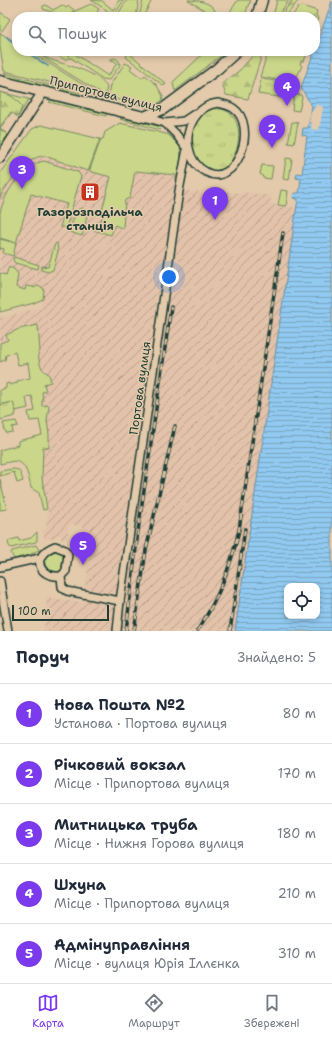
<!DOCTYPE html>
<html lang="uk">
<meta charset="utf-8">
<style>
:root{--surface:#fff;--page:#f6f6f7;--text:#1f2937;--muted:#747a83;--line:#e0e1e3;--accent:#7c3aed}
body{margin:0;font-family:"Shantell Sans",sans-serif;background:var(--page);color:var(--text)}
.controls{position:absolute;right:12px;bottom:12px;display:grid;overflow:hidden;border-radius:8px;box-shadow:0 2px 6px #0003}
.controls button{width:36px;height:36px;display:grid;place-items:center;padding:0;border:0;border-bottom:1px solid var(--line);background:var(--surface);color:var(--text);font:20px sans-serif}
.scale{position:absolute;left:12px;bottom:10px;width:97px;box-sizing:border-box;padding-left:4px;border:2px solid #1f3d34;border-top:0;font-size:11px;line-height:14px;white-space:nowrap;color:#1f3d34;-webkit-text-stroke:3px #e3caab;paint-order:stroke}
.you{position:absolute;left:169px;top:277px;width:14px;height:14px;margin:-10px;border:3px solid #fff;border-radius:50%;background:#1a73e8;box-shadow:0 0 0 6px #1a73e833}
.badge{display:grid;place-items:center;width:26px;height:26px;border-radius:50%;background:var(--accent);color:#fff;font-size:13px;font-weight:700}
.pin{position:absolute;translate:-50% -33px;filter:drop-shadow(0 1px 2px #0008)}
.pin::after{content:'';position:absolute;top:21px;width:14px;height:12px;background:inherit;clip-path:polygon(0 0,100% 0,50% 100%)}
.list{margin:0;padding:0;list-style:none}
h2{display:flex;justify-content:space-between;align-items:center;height:52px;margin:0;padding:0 16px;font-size:17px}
h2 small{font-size:13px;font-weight:400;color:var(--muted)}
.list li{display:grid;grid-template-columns:26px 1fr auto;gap:12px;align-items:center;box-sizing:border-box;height:60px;padding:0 16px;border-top:1px solid var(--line)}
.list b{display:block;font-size:15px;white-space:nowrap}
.list p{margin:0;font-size:13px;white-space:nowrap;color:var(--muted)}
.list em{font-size:13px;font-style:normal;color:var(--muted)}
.icon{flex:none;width:22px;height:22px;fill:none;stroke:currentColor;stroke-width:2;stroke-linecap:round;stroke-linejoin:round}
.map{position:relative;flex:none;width:332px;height:631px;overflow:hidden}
.search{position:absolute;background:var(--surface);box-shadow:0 2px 6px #0003;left:12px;right:12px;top:12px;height:44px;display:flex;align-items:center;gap:10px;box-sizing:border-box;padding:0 14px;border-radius:16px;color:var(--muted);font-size:15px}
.sheet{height:352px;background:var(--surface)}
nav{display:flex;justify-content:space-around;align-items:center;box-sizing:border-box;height:56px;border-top:1px solid var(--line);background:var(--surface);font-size:11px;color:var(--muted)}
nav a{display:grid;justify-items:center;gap:2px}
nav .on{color:var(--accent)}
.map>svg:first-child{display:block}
</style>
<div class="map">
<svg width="332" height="631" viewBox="0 0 332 631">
<defs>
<pattern id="industrial-furrows" width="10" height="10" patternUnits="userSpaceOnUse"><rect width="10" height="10" fill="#e3c2aa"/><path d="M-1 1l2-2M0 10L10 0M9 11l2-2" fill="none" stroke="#b79f8b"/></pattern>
<pattern id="forest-firs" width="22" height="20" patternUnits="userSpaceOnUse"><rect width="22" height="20" fill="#cad68a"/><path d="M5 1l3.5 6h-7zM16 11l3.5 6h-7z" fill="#adb978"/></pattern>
<pattern id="park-tufts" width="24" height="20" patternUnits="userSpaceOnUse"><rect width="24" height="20" fill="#cad68a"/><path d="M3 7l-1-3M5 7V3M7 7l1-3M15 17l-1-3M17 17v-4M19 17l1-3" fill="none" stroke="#adb978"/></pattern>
<pattern id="water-rules" width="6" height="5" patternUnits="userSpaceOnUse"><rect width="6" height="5" fill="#92c9f0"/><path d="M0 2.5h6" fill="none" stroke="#77a4c3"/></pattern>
</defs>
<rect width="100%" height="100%" fill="#e3caab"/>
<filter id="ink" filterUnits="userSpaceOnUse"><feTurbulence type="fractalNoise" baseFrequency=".025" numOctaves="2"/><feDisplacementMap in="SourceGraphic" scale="8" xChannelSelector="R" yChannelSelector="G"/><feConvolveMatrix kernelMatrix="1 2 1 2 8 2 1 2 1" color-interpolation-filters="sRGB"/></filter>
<g filter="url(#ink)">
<!-- industrial -->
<path fill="url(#industrial-furrows)" d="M33 129 104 146 135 171 176 175 175 190 201 192V195L215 197 216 190 242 194 243 192 271 196 270 204 297 208 235 631H44L47 597 82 603 92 544 80 542 82 526 69 524 67 540 61 539 62 536 58 535H55L54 539H44L43 530H45L46 526 48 513 42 478 43 447 49 445V434L47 421 49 406H42V401H43L42 392 45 391 44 384 51 382 47 373 39 364 38 352 40 351 38 325 19 329 6 335 8 340 0 343V318L42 307 40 301 0 310V174Z"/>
<!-- green -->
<g fill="#cad68a" stroke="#748a5f">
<path d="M91 0 100 1 101 0 113 10 119 0H124L114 15Z"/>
<path d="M127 0H139L136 17H116Z"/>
<path d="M143 0H152L143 17H139Z"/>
<path d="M188 0C197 0 213 2 216 13L212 15Z"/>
<path d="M238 0H250L251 2 249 3 245 15 246 17H236L229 13Z"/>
<path d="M277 0H289L277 17H273Z"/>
<path d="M91 4 99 9 94 17H71L75 11Z"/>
<path d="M46 5 53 10 62 5 66 8 69 6 74 10 71 17H66L43 9V6Z"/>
<path d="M302 6 317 11 316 15 318 18 315 27V17H291L299 7Z"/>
<path d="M0 12 10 19 2 31 0 30Z"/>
<path d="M0 33 17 43V51H29L98 94 4 71 0 47Z"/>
<path d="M33 51C39 51 41 56 47 58 66 66 94 69 107 87L105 96Z"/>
<path d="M51 51H61L69 56 72 52 108 76 117 63 113 60 112 62 110 61 111 59 115 58 119 61 120 65 109 80 103 79 71 58H68L65 60Z"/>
<path d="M129 51H132L130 54 166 84 164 86 126 57Z"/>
<path d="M206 51H227L175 91 173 84 174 81Z"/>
<path d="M268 51H308L304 61H301L300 64 302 66 295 80 292 82 260 77Z"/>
<path d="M125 63 132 66 130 69 142 78 145 75 156 84 163 96 162 101 150 108 108 97 110 85Z"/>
<path d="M4 73 80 93 79 96 7 77Z"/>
<path d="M0 92 32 100H28L18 117 12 112 0 128 8 135 0 147Z"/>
<path d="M294 94 301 95 302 97 299 111 292 110Z"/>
<path d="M51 100 106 113V116L49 102Z"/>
<path d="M273 117 280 118 278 132 267 131 268 120H270Z"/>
<path d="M124 118 161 127 160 130 120 119Z"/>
<path d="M292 122 298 123 294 144 288 143Z"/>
<path d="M120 123 166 134 169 135 180 147 181 157 176 190V175L135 171 130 198 125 200 123 229 115 225 111 235 90 229 91 226 96 227 98 221 100 222 101 219H102L104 214 95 213 97 209 102 210 111 177 92 172 90 171V169L101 139H103L105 132Z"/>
<path d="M41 125 100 139 89 169 87 171 45 156C30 154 5 185 0 198V173L32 129Z"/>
<path d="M286 158 292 159 289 180 283 179Z"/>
<path d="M44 161 78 172 81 176 67 225 65 227H60L67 204 31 194 16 243 0 238C0 230 0 221 0 213 4 193 23 165 44 161Z"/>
<path d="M262 165 273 166 271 179 263 178 262 175 260 174Z"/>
<path d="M281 190 288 191 286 206 278 205Z"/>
<path d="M81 208 85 210 87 216 82 236 69 232 76 212 77 210Z"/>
<path d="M0 239 16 243 13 256 3 253 4 249 1 248 0 250Z"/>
<path d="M57 243 58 251 53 270 48 272 41 270 42 266 48 267 55 244Z"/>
<path d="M14 257 39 265 38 269 15 263 13 260Z"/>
<path d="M9 267 14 269 18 274 16 287 25 290 26 286 33 287 34 288 37 286 42 287 44 290 43 299 34 303 0 312V273L6 275Z"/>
<path d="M38 325 40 352H38C39 362 40 370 49 374L51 382 44 384 46 391 42 392 43 401H42V406L49 405 47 421 49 434V448L43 447 42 478 47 509 43 510 39 493 31 488C29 479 27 463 16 461 11 461 5 463 0 464V450L18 445V441L42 435 39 420 30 421 28 412 35 411 32 396 26 397 28 408 15 411 13 402 0 405V390L6 388V384L9 383 10 385 17 383V381L30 378 28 363 18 365 15 352 6 355 5 360 0 362V343L8 340 6 335 19 329Z"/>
<path d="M16 421 18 426 12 427 13 432 6 433 3 423Z"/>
<path d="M13 469C21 469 21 475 23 481L17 483 14 472 0 476V471Z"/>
<path d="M0 479 7 509 0 510Z"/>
<path d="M37 532V540L36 542 11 548 9 546 8 541 18 538 19 541 31 538Z"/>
<path d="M36 545 39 550 29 555 14 559 11 553 12 551Z"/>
<path d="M56 551 62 552 63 557 61 570 57 572 48 570 44 561 46 555Z"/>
</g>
<!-- forest -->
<g fill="url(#forest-firs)" stroke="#748a5f">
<path d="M292 0H299L285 17H280Z"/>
<path d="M257 51H263L248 99 226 95 222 84 240 70Z"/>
<path d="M0 92C11 95 16 98 22 107L18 117 11 112 0 127 1 130 8 135 0 145Z"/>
</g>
<!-- park -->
<g fill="url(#park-tufts)" stroke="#748a5f">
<path d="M261 79 289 83 286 98 258 94Z"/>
<path d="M213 109C258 104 237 193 202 166 183 151 190 116 213 109Z"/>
<path d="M13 402 16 412 15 416 0 420V405Z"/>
</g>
<!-- water -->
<path fill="url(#water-rules)" stroke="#6491a5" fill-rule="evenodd" d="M332 1V631H235L295 218 298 199 293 198 294 193H299L301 179 296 178 297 173 302 174 307 136 302 135 303 128H308L312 106 301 88ZM287 586H317V616H287Z"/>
<!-- pier -->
<path fill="#e3caab" d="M316 105 322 106 323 108 319 130 311 129 312 123 309 122 311 111H313Z"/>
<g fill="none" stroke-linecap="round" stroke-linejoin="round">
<!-- stream -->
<g stroke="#6491a5" stroke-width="2">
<path d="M7 37 17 46"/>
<path d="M25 51 48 66"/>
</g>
<!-- minor casing -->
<g stroke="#1f3d34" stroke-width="10">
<g id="minor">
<path d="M218 103C223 104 228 105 233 108 259 125 237 189 206 172 196 167 191 159 189 148 184 129 197 105 218 103Z"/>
<path d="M144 117 165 123 176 134 187 149"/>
<path d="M165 123 184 121 196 113"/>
<path d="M55 546 65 550 68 554 66 571 61 576C37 578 31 555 55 546Z"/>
<path d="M0 567 40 558"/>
<path d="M61 576 62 587 67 591 120 601"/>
<path d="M0 581 8 631"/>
<path d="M117 631 120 601 179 191 187 149"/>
</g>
</g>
<!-- tertiary casing -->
<g stroke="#1f3d34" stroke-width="12">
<path id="tertiary" d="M0 158 43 92"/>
</g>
<!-- secondary casing -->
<g stroke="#1f3d34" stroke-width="13">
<g id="secondary">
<path d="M257 17 262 0"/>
<path d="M0 81 144 117 163 109 217 69 237 51"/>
</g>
</g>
<!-- minor -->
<use href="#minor" stroke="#e3caab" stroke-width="7"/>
<!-- tertiary -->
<use href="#tertiary" stroke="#e3caab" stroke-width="9"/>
<!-- secondary -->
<use href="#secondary" stroke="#e3caab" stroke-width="10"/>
<!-- rail casing -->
<g stroke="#1f3d34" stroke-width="3.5">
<g id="rail">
<path d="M126 631 138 531 171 307"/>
<path d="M134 631 146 550 175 426"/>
<path d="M197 631C218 600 231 566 239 530L283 233"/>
<path d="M230 631 245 529"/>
</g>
</g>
<!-- rail -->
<use href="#rail" stroke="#e3caab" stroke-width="2" stroke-dasharray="6" stroke-linecap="butt"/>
</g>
</g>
<!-- icons -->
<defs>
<g id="building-square" transform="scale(1)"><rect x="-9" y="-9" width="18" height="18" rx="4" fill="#c8321e" stroke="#e3caab"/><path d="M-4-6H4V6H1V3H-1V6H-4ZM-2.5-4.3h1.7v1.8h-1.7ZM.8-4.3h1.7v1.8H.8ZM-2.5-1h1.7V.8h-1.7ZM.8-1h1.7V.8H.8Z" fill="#fff"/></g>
</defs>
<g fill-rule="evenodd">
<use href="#building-square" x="90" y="192"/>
</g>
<g text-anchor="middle" stroke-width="3" stroke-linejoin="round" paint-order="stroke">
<!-- street labels -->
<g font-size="12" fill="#1f3d34" stroke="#e3caab">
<text transform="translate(106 94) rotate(14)" y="4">Припортова вулиця</text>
<text transform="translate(140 388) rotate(-82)" y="4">Портова вулиця</text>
</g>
<!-- poi labels -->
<g font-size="12" font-weight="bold" fill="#1f3d34" stroke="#e3caab">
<text x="90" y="216">Газорозподільча<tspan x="90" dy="14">станція</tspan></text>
</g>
</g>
</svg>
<div class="controls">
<button><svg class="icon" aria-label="locate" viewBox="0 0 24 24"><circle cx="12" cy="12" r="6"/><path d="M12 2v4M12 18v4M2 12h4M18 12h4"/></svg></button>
</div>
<div class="scale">100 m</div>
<div class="you"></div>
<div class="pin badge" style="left:215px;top:220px">1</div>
<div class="pin badge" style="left:272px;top:148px">2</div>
<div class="pin badge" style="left:22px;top:189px">3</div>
<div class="pin badge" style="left:287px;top:106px">4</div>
<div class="pin badge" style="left:83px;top:565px">5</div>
<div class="search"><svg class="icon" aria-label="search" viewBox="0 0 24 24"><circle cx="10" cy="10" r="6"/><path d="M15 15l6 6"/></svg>Пошук</div>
</div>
<section class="sheet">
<h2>Поруч<small>Знайдено: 5</small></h2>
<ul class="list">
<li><span class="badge">1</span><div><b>Нова Пошта №2</b><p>Установа · Портова вулиця</p></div><em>80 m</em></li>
<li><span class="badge">2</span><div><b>Річковий вокзал</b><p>Місце · Припортова вулиця</p></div><em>170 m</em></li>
<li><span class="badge">3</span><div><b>Митницька труба</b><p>Місце · Нижня Горова вулиця</p></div><em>180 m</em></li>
<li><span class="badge">4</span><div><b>Шхуна</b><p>Місце · Припортова вулиця</p></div><em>210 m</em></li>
<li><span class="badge">5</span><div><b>Адмінуправління</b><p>Місце · вулиця Юрія Іллєнка</p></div><em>310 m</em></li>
</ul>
</section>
<nav>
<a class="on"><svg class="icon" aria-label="map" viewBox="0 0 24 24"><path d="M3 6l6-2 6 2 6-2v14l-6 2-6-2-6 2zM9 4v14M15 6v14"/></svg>Карта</a>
<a><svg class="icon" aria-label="directions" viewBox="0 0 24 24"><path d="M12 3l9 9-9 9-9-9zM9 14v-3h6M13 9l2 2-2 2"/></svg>Маршрут</a>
<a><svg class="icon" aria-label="saved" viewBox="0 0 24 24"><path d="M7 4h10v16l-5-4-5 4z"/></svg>Збережені</a>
</nav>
